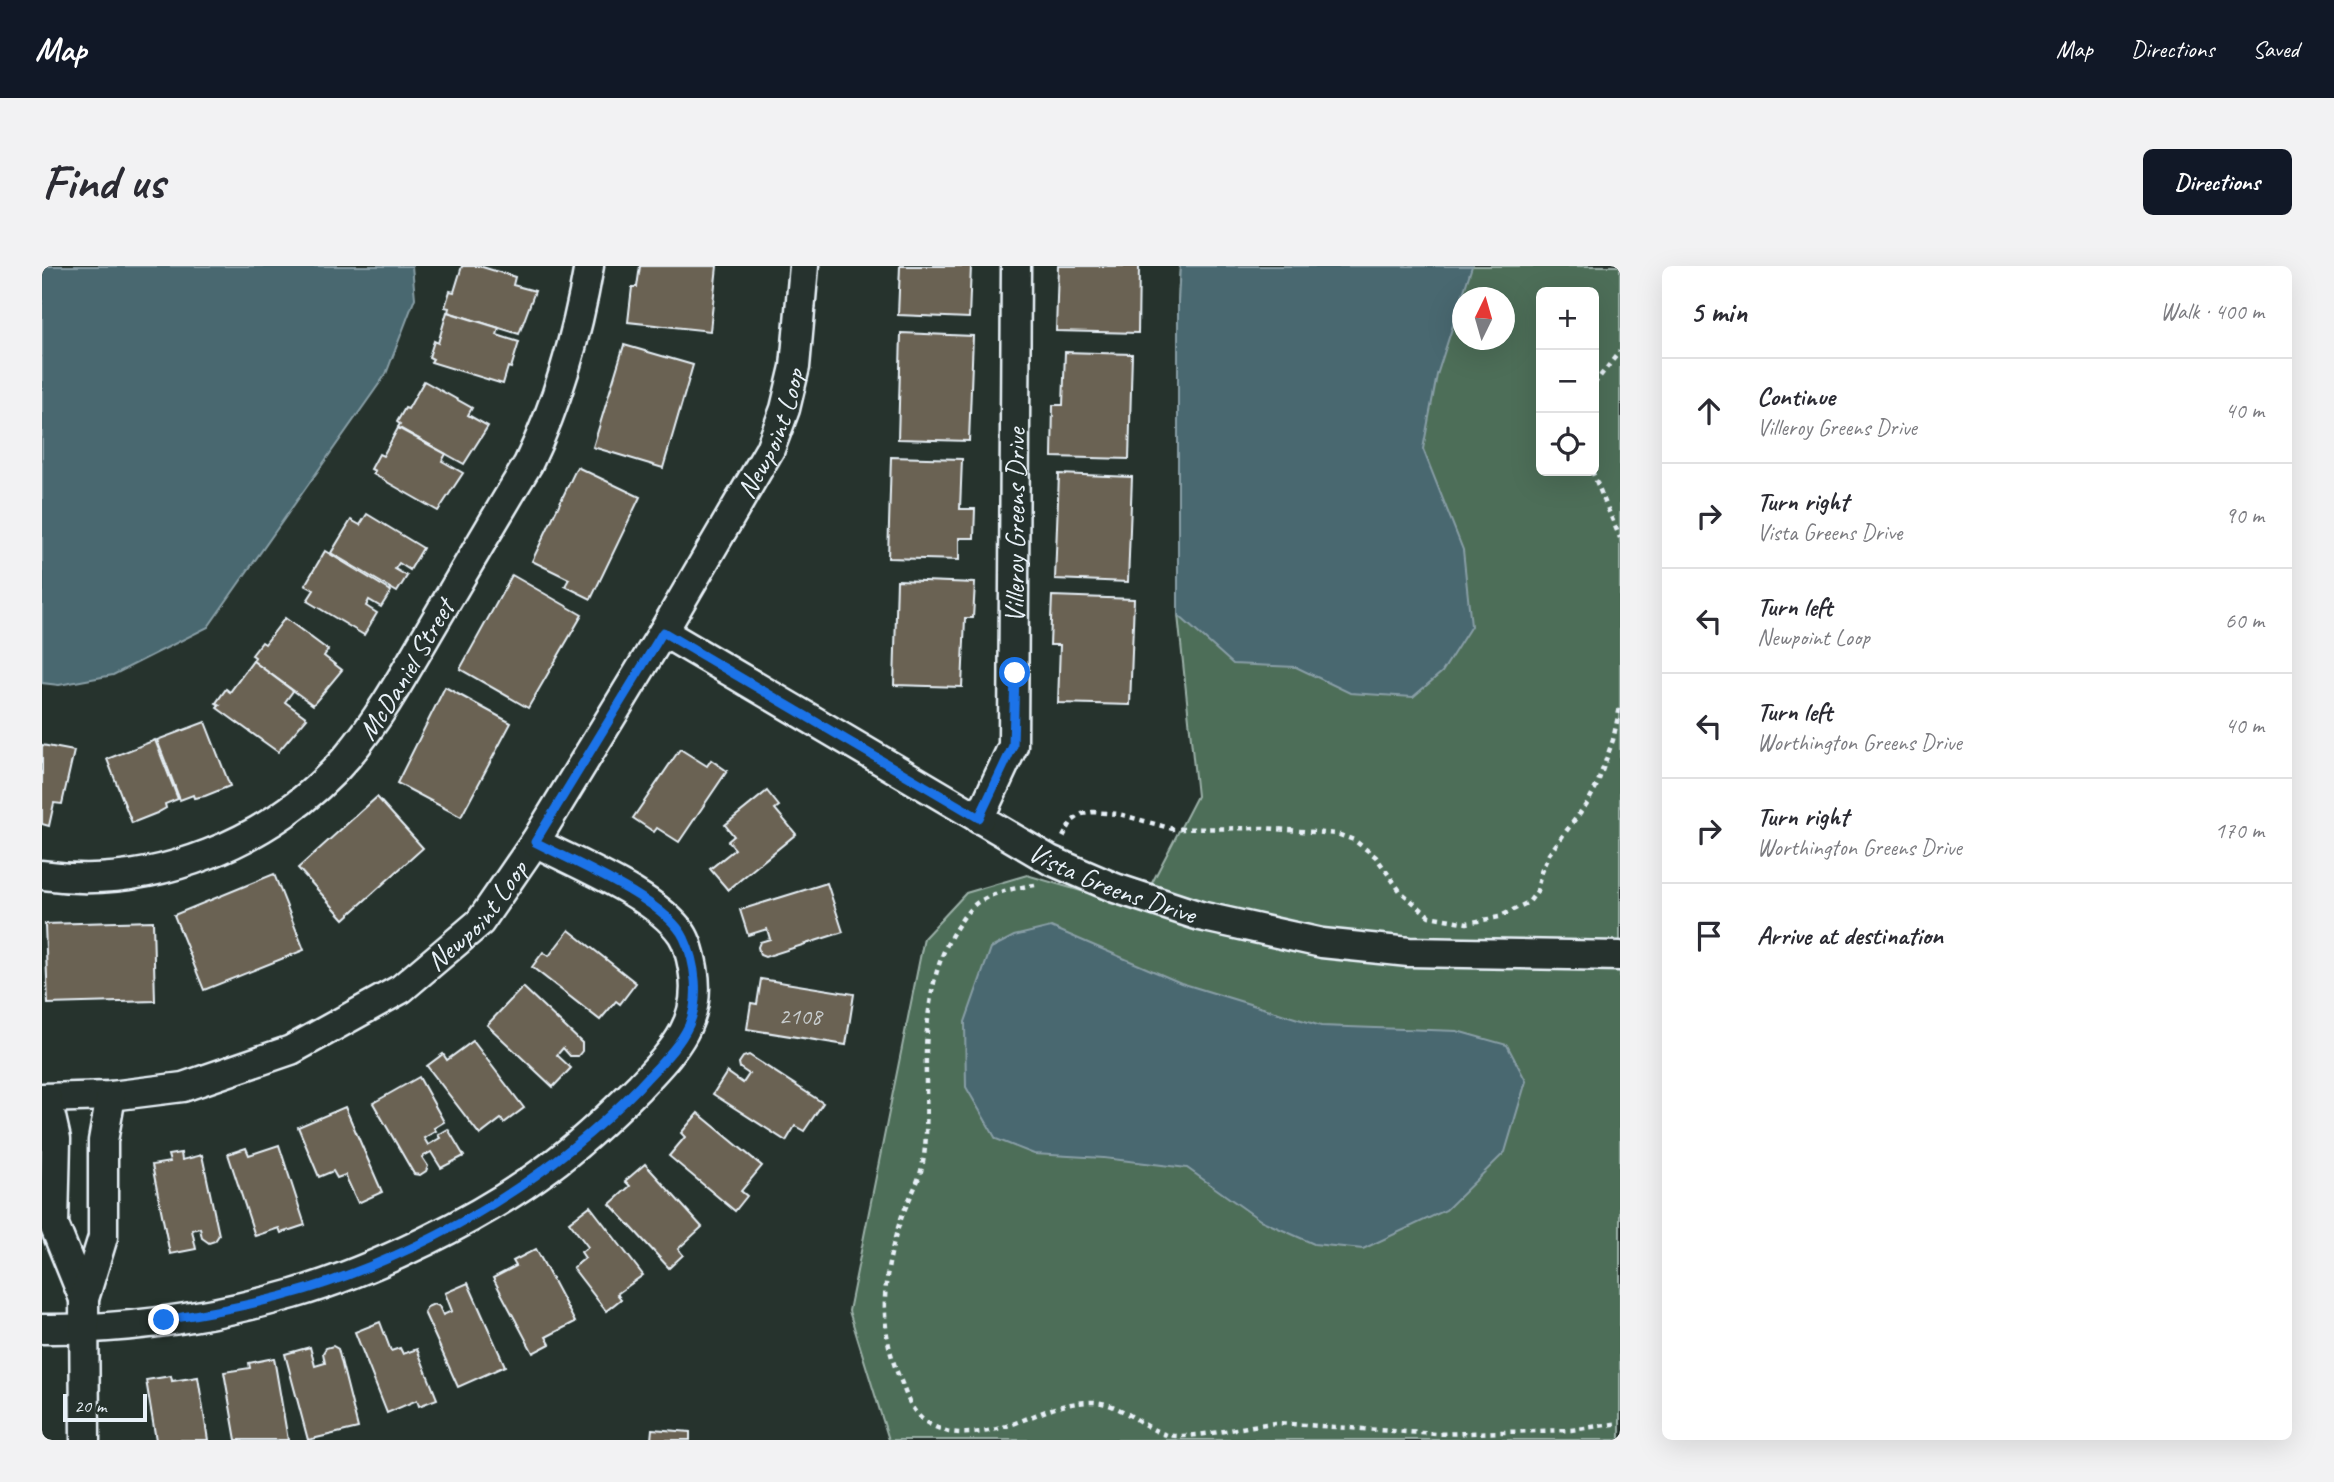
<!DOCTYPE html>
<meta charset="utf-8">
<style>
:root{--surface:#fff;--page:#f2f2f3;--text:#2b2b33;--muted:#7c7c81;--line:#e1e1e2;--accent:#111827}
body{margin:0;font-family:Caveat,sans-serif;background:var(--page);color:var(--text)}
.controls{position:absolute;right:21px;top:21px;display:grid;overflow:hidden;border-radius:10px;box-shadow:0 7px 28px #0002}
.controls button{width:63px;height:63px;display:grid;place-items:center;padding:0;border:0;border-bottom:2px solid var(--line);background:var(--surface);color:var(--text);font:35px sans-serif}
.compass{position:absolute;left:1410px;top:21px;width:63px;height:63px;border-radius:50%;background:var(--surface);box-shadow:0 7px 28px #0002;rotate:5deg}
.scale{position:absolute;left:21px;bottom:18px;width:84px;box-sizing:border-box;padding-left:7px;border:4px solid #e8f1f8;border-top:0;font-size:19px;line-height:24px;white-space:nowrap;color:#e8f1f8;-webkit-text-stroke:5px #26332d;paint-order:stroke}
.stop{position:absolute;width:21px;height:21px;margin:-16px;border:5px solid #1a73e8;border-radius:50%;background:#fff}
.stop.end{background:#1a73e8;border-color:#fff;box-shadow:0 2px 7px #0008}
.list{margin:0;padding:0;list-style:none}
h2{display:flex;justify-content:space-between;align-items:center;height:91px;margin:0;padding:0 28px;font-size:30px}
h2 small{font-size:23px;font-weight:400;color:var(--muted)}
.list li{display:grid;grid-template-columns:46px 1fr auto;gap:21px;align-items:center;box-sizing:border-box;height:105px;padding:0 28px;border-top:2px solid var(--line)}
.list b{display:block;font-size:26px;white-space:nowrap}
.list p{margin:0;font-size:23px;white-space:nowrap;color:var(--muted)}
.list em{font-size:23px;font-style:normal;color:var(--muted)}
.icon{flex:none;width:38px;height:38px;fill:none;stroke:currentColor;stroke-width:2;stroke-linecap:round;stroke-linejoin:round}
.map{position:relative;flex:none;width:1578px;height:1174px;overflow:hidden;border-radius:10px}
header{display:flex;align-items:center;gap:42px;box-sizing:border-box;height:98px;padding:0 35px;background:var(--accent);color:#fff}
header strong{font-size:33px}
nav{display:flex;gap:38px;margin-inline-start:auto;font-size:24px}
.intro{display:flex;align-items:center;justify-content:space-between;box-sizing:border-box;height:168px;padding:0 42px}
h1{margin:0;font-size:49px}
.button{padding:18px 32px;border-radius:10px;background:var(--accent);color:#fff;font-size:24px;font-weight:700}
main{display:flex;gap:42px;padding:0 42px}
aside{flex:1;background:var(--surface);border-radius:10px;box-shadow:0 7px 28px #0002}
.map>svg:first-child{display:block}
</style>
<header>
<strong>Map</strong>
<nav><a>Map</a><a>Directions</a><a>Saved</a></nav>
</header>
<div class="intro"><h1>Find us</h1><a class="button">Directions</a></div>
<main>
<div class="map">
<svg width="1578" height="1174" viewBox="0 0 1578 1174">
<rect width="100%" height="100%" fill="#26332d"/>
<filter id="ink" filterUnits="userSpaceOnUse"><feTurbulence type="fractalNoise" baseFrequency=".0143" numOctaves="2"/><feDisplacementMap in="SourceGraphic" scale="14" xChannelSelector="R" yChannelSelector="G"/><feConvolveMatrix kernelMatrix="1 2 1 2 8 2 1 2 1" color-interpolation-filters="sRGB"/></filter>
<g filter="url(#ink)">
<!-- green -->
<path fill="#4e6e59" stroke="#9bb0a8" stroke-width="2" fill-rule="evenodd" d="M1138 0H1578V1174H847L807 1045 882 672 924 627 985 609 1097 642 1155 530 1136 349V36ZM1499 26H1552V205H1499ZM1420 32H1462V74H1420Z"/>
<!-- water -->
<g fill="#48676f" stroke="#889ea6" stroke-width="2">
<path d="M0 0H370L373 32 344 108 166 361 71 409 17 419 0 417Z"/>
<path d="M1138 0H1430L1395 109 1381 183 1421 284 1429 360 1400 406 1371 431 1308 427 1254 401 1191 398 1136 349V36Z"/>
<path d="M1009 661 1139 717 1279 760 1415 765 1465 779 1484 815 1463 886 1404 944 1321 983 1272 978 1218 954 1145 902 1062 892 992 888 954 873 924 821 923 756 949 682 972 670Z"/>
</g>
<!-- building -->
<g fill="#6a6252" stroke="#e8f1f8" stroke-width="2">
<path d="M420 0H437L473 11 471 19 493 25 477 68 406 46 407 42 403 41 408 25 412 26Z"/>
<path d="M598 0H675L668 65 586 56 590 21H595Z"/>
<path d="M858 0H929L927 52 856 49Z"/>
<path d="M1016 0H1097L1096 67 1014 65Z"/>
<path d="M405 46 457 62 455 69 477 76 469 102 466 101 461 118 389 96 391 93 387 91 392 75 396 77Z"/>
<path d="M859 67 931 70 927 175 856 173Z"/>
<path d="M582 79 651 99 621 202 551 181Z"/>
<path d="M1023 86 1090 88 1087 193 1010 191 1011 139H1021Z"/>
<path d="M382 115 430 142 426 149 446 160 422 198 356 161 358 158 355 156 363 142 366 143Z"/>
<path d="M356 162 404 188 400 195 421 207 396 245 331 208 333 205 329 203 337 188 341 190Z"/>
<path d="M849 191 920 193 918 243H933L932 272H917V294L846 292Z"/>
<path d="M535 201 598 231 549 333 523 320 527 313 490 295Z"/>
<path d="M1017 208 1090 211 1086 316 1013 313Z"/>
<path d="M325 248 381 282 368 304 357 297 353 303 365 310 355 326 289 287 309 254 318 259Z"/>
<path d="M283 285 349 325 339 341 327 334 324 340 335 347 322 369 265 335 272 324 263 319Z"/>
<path d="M470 309 540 349 486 442 418 403Z"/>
<path d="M855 314 933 317 931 352H923L920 421 852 419Z"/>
<path d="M1010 330 1092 333 1088 439 1016 437 1018 379H1008Z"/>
<path d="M243 352 286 384 282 390 300 404 271 439 211 395 213 391 210 389 220 376 223 378Z"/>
<path d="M211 395 251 425 243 436 265 452 236 486 175 442 178 439 174 437 184 423 188 426Z"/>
<path d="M403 421 469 457 419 551 355 517Z"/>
<path d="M163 456 188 520 163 530 152 532 151 529 138 534 115 474Z"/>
<path d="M113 474 136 533 123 538 124 542 115 547 90 557 65 493Z"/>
<path d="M0 479 32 485 20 538 12 537 7 560 0 558Z"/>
<path d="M638 483 665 500 669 494 685 505 637 576 615 562 612 566 591 552Z"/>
<path d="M725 525 737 540 733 543 754 568 686 624 668 603 693 583 686 575 692 570 683 559Z"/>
<path d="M335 531 381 582 302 653 256 602Z"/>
<path d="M232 608 262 684 162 724 132 649Z"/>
<path d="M785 617 801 666 723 691 718 689 716 681 718 676 728 673 725 663 706 669 698 644Z"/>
<path d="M111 655 113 735 6 738 3 658Z"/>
<path d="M527 664 594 717 578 738 574 735 558 754 490 701 501 686 507 690Z"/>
<path d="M719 713 812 728 804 779 705 763 709 737 715 738Z"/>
<path d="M481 721 540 777V785L536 790H528L521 782 515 789 529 802 511 821 445 759Z"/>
<path d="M431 775 482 842 462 857 459 853 438 869 385 800 401 788 405 794Z"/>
<path d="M707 789 781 837 762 865 753 860 744 875 671 828 685 806 701 817 707 808 698 802 697 797 701 791Z"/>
<path d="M377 811 402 856 392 862 394 865 382 872 386 879 398 872 396 869 406 863 422 890 399 902 389 886 380 891 386 900 384 905 378 909 372 908 331 837Z"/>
<path d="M303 841 340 926 316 937 303 909 295 912 291 905 277 911 256 861Z"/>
<path d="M656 847 720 900 699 925 705 930 693 945 627 890 643 871 639 867Z"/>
<path d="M237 879 263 959 239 967 237 962 213 970 186 888 204 882 207 889Z"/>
<path d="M139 887 140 894 160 889 177 969 173 975 167 977 160 972 158 962 150 964 154 983 128 988 110 899 128 896 126 889Z"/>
<path d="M603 898 660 961 636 983 641 989 627 1002 568 938 588 920 583 915Z"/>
<path d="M548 940 601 1009 575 1028 579 1033 564 1045 531 1002 543 992 539 986 546 981 527 956Z"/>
<path d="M494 983 533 1056 504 1071 508 1078 491 1087 451 1012 474 1000 471 995Z"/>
<path d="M426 1017 463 1100 416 1121 382 1046 385 1041 392 1038 397 1040 401 1049 410 1045 403 1027Z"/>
<path d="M338 1056 349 1085 358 1082 361 1088 375 1083 395 1133 377 1140 375 1134 345 1147 313 1066Z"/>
<path d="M291 1080 296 1083 316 1162 266 1174 243 1088 268 1081 273 1100 283 1097 281 1087 284 1082Z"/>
<path d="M232 1092 246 1174H194L182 1106 208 1102 207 1097Z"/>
<path d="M129 1110 130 1115 156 1111 166 1174H114L104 1114Z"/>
<path d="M610 1163 648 1166V1174H609Z"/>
</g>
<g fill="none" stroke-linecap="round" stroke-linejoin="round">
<!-- minor casing -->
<g stroke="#e8f1f8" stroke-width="33">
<g id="minor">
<path id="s1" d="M621 366 1008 594 1073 622 1158 650 1280 677 1367 686 1578 690"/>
<path id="s2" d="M937 553 971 480 974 0"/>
<path id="s3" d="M0 609C111 625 232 576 305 491 337 453 361 410 386 367 419 311 452 254 486 198 517 134 535 70 547 0"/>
<path id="s4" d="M0 832 69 830 141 821 249 784 359 723 438 656 493 576 621 366 728 183 743 143 753 101 762 0"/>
<path d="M5 833 14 873 12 959 42 1033"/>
<path d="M0 1063C83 1064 170 1051 251 1028 333 1004 438 953 506 902 539 878 568 850 597 821 631 785 661 756 651 702 649 691 646 677 640 668 613 629 536 599 493 576"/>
<path d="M43 1174 42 1033 61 971V875L69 830"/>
</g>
</g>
<!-- path -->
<g stroke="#e8f1f8" stroke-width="4.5" stroke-dasharray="5 5" stroke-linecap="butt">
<path d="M1552 118 1578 85"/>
<path d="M1550 205 1578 272"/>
<path d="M1021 571 1030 555 1040 548 1051 546 1077 548 1131 563 1222 562 1295 568 1312 574 1334 591 1358 625 1387 650 1425 657 1457 651 1487 636 1495 625 1499 606 1507 588 1546 536 1555 519 1571 474 1578 441"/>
<path d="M993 619C973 622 956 625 938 635 929 640 922 650 917 658 887 700 883 762 884 811 884 840 886 868 881 896 878 915 867 932 860 950 841 1004 834 1062 859 1115 864 1128 868 1142 879 1152 886 1159 898 1163 907 1166 966 1174 996 1137 1048 1136 1078 1135 1098 1161 1125 1169 1154 1174 1203 1159 1235 1157L1394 1168 1529 1164 1578 1157"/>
</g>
<!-- minor -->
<use href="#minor" stroke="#26332d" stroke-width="28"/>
</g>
</g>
<g fill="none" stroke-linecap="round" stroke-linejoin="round" filter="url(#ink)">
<!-- route -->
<path stroke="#1a73e8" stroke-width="9" d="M122 1054C184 1044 247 1032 306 1009 416 967 515 905 597 821 614 802 636 783 647 759 658 733 654 697 642 672 625 635 531 596 493 576L621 366 937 552 971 480 973 407"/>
</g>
<g text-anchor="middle" stroke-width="6" stroke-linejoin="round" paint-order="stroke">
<!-- number labels -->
<g font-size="24" fill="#c8cdce">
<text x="758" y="758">2108</text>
</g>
<!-- street labels -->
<g font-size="28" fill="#e8f1f8" stroke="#26332d">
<text dy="10" stroke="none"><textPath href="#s4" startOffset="1055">Newpoint Loop</textPath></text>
<text dy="10" stroke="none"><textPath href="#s2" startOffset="301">Villeroy Greens Drive</textPath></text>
<text dy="10" stroke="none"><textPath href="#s3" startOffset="446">McDaniel Street</textPath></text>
<text dy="10" stroke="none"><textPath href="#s1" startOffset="516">Vista Greens Drive</textPath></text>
<text dy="10" stroke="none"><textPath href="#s4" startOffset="488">Newpoint Loop</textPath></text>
</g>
</g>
</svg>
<div class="controls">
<button>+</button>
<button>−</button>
<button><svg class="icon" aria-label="locate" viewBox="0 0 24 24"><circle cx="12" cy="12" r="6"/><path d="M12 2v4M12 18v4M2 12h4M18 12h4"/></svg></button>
</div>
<svg class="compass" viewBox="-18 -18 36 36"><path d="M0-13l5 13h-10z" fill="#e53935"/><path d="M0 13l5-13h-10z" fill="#7c7c81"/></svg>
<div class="scale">20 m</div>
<div class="stop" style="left:973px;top:407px"></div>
<div class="stop end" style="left:122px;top:1054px"></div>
</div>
<aside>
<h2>5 min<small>Walk · 400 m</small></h2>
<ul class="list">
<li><svg class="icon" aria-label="ahead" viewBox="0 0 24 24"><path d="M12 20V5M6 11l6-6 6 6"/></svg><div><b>Continue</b><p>Villeroy Greens Drive</p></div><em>40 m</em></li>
<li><svg class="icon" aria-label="right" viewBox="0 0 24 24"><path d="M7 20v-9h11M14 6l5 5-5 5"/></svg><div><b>Turn right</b><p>Vista Greens Drive</p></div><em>90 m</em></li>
<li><svg class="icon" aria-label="left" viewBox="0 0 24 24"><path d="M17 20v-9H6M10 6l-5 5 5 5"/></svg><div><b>Turn left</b><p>Newpoint Loop</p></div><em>60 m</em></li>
<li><svg class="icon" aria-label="left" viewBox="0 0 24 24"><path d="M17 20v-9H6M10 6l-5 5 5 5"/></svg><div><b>Turn left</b><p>Worthington Greens Drive</p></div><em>40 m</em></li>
<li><svg class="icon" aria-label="right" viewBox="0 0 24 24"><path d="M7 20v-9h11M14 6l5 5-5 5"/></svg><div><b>Turn right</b><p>Worthington Greens Drive</p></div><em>170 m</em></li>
<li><svg class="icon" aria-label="arrive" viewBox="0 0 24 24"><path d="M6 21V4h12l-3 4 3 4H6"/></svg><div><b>Arrive at destination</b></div></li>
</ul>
</aside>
</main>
